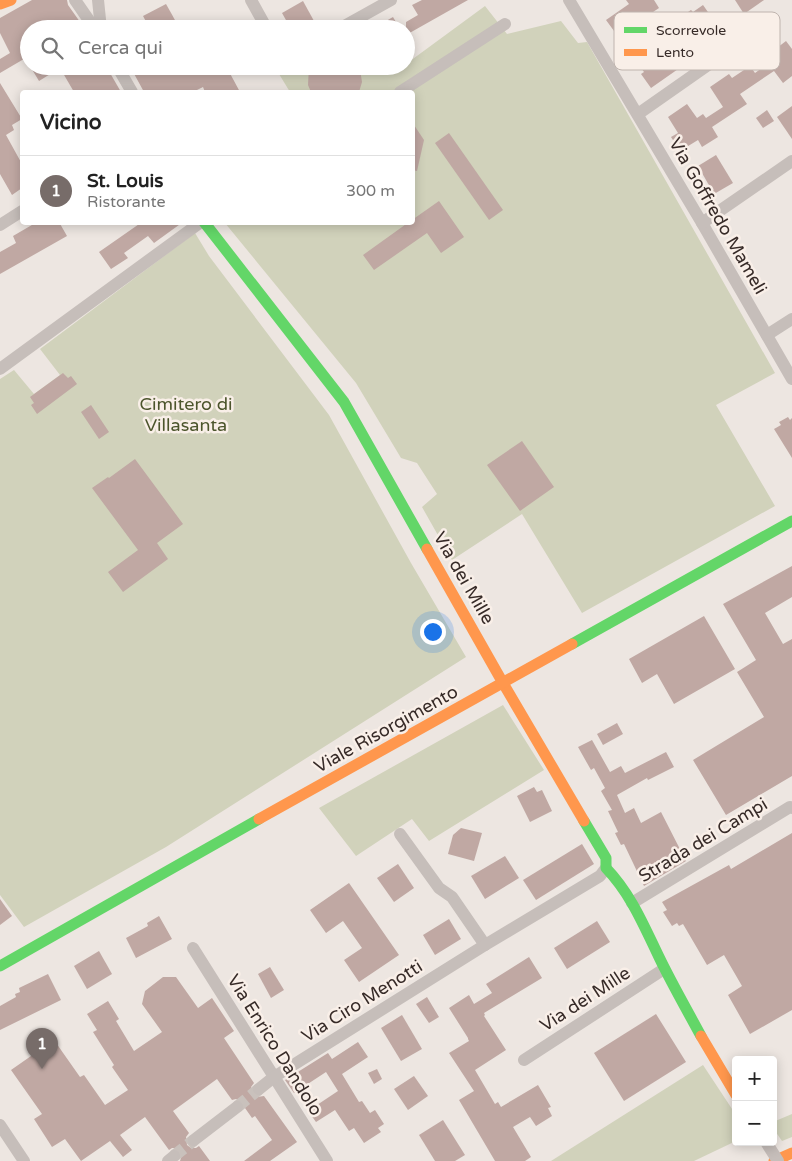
<!DOCTYPE html>
<html lang="it">
<meta charset="utf-8">
<style>
:root{--surface:#fff;--page:#f6f6f6;--text:#222;--muted:#767676;--line:#e0e0e0;--accent:#776c69}
body{margin:0;font-family:"Varela Round",sans-serif;background:var(--page);color:var(--text)}
.controls{position:absolute;right:15px;bottom:15px;display:grid;overflow:hidden;border-radius:5px;box-shadow:0 2px 12px #0003}
.controls button{width:45px;height:45px;display:grid;place-items:center;padding:0;border:0;border-bottom:1px solid var(--line);background:var(--surface);color:var(--text);font:25px sans-serif}
.you{position:absolute;left:432px;top:631px;width:18px;height:18px;margin:-12px;border:4px solid #fff;border-radius:50%;background:#1a73e8;box-shadow:0 0 0 8px #1a73e833}
.badge{display:grid;place-items:center;width:32px;height:32px;border-radius:50%;background:var(--accent);color:#fff;font-size:16px;font-weight:700}
.pin{position:absolute;translate:-50% -41px;filter:drop-shadow(0 1px 2px #0008)}
.pin::after{content:'';position:absolute;top:26px;width:18px;height:15px;background:inherit;clip-path:polygon(0 0,100% 0,50% 100%)}
.list{margin:0;padding:0;list-style:none}
h2{display:flex;justify-content:space-between;align-items:center;height:65px;margin:0;padding:0 20px;font-size:21px}
h2 small{font-size:16px;font-weight:400;color:var(--muted)}
.list li{display:grid;grid-template-columns:32px 1fr auto;gap:15px;align-items:center;box-sizing:border-box;height:70px;padding:0 20px;border-top:1px solid var(--line)}
.list b{display:block;font-size:19px;white-space:nowrap}
.list p{margin:0;font-size:16px;white-space:nowrap;color:var(--muted)}
.list em{font-size:16px;font-style:normal;color:var(--muted)}
.icon{flex:none;width:28px;height:28px;fill:none;stroke:currentColor;stroke-width:2;stroke-linecap:round;stroke-linejoin:round}
.map{position:relative;flex:none;width:792px;height:1161px;overflow:hidden}
.search{position:absolute;background:var(--surface);box-shadow:0 2px 12px #0003;left:20px;top:20px;width:395px;height:55px;display:flex;align-items:center;gap:12px;box-sizing:border-box;padding:0 18px;border-radius:28px;color:var(--muted);font-size:19px}
.panel{position:absolute;background:var(--surface);box-shadow:0 2px 12px #0003;left:20px;top:90px;width:395px;height:135px;border-radius:5px}
.map>svg:first-child{display:block}
</style>
<div class="map">
<svg width="792" height="1161" viewBox="0 0 792 1161">
<rect width="100%" height="100%" fill="#ede6e1"/>
<!-- green -->
<g fill="#d1d2bb">
<path d="M485 6 507 34 561 21 578 43 587 42 775 373 716 405 775 506 582 613 522 514 452 560 422 507 437 494 417 463 401 458 356 383 225 223 412 222V92H290L279 74 292 66H395L398 70 404 66H406V64Z"/>
<path d="M195 233 209 256 329 415 411 563 466 657 166 847 24 927 0 895V379L14 370 34 394 60 375 40 349Z"/>
<path d="M503 705 544 770 429 841 412 819 356 856 319 808Z"/>
<path d="M703 1065 736 1115V1141L694 1161H551Z"/>
<path d="M792 1114V1137L782 1141 773 1128V1122Z"/>
</g>
<!-- building -->
<g fill="#c0a8a3">
<path d="M32 0H67L68 5 85 29H29V56L0 73V59L10 53 0 33V18Z"/>
<path d="M422 0H468L406 35V22L418 15 412 5Z"/>
<path d="M626 0H654L659 8 641 20 667 56 671 53 681 67 651 88 641 74 644 72 606 20 629 4Z"/>
<path d="M735 0H764L744 14Z"/>
<path d="M303 1 314 21 299 29H291L282 13Z"/>
<path d="M166 4 180 29H150L143 16Z"/>
<path d="M703 5 722 32 711 40 709 37 699 45 679 18 691 10 693 12Z"/>
<path d="M393 17 400 29H372Z"/>
<path d="M786 41 792 49V76L783 83 774 71 740 94 747 104 712 127 718 137 702 147 698 140 680 151 671 137 678 133 668 117 687 104 697 118 703 114 706 118 723 107 710 87 729 74 732 78 750 66 755 73 773 60 769 54Z"/>
<path d="M30 66H106L121 92H74L60 68 39 81Z"/>
<path d="M139 66H226L240 92H205L203 87 193 92H144L132 70Z"/>
<path d="M309 66H351L353 71 360 69 362 82 359 92H311L308 85Z"/>
<path d="M0 83 22 119 12 125 14 130 6 135 22 164V188L12 195 0 174Z"/>
<path d="M792 106V139L777 117Z"/>
<path d="M767 110 774 121 763 128 756 118Z"/>
<path d="M412 122 424 140 417 171 412 170Z"/>
<path d="M449 133 503 210 489 220 435 143Z"/>
<path d="M716 155 733 183 714 194 698 166Z"/>
<path d="M439 201 464 237 441 253 427 233 374 270 363 255 409 222H412V220Z"/>
<path d="M37 222H59L67 236 0 274V252L16 243 13 236Z"/>
<path d="M142 222H183L154 243 148 236 124 253 128 258 111 269 99 252Z"/>
<path d="M63 373 68 378 71 376 77 384 37 414 31 405 34 403 30 397Z"/>
<path d="M91 405 109 432 99 439 81 412Z"/>
<path d="M788 417 790 420 792 418V458L774 429 781 425 779 422Z"/>
<path d="M522 441 554 487 520 511 487 465Z"/>
<path d="M135 459 183 524 157 543 168 559 123 592 108 572 138 550 92 488 108 477 109 478Z"/>
<path d="M792 566V597L765 613 783 644 792 639V776L726 815 693 760 764 717 737 672 756 660 723 604Z"/>
<path d="M704 616 735 669 674 704 657 674 642 683 629 659Z"/>
<path d="M617 723 623 734 603 745 597 734Z"/>
<path d="M592 740 610 772 621 766 625 773 666 752 674 767 648 780 647 778 617 795 625 813 634 808 641 823 661 812 686 861 644 886 624 844 621 845 615 833 618 832 608 811 612 810 601 791 605 788 594 768 591 770 578 747Z"/>
<path d="M534 787 537 792 542 790 552 811 530 822 517 796Z"/>
<path d="M461 828 482 833 474 861 448 854 453 835Z"/>
<path d="M792 833V1010L750 1034 728 995 742 986 724 955 707 965 683 924 679 926 677 923 672 926 663 912 667 910 662 902 729 865 731 869Z"/>
<path d="M582 844 594 864 536 900 523 880Z"/>
<path d="M505 856 519 878 485 899 471 876Z"/>
<path d="M398 864 414 888 394 902 377 878Z"/>
<path d="M349 883 399 955 359 982 344 960 362 948 343 921 326 933 310 910Z"/>
<path d="M0 899 12 916 0 925Z"/>
<path d="M159 916 172 939 136 958 126 938 148 926 147 923Z"/>
<path d="M449 919 461 939 435 955 423 935Z"/>
<path d="M597 921 610 942 567 969 554 948Z"/>
<path d="M99 951 112 974 87 989 74 966Z"/>
<path d="M529 957 542 978 484 1013 485 1015 484 1016 506 1050 475 1070 495 1104 498 1102 501 1107 538 1085 551 1107 548 1108 552 1116 536 1126 530 1117 513 1127 531 1157 525 1161H495L459 1100 474 1091 449 1053 469 1041 468 1039V1038L449 1008 469 995 474 1004 492 993 486 984Z"/>
<path d="M270 967 284 990 271 998 258 974Z"/>
<path d="M48 974 61 1000 0 1030V1006L16 997 15 994 20 992 19 988Z"/>
<path d="M163 977H176L198 1008 212 998 234 1031 224 1038 254 1083 251 1087 252 1094 257 1097 264 1096 297 1142 270 1161H244L272 1140 255 1116 252 1118 245 1108 243 1102 236 1099 232 1100 217 1079 173 1111 189 1133 186 1137 187 1145 191 1148H196L199 1146 210 1161H180L182 1155 180 1151 176 1148H172L169 1150 145 1117 120 1135 132 1150 123 1157 110 1141 81 1161 65 1139 52 1147 34 1119 42 1114 11 1070 54 1040 80 1077 84 1075 105 1105 128 1090 112 1067 114 1065 93 1032 97 1030 87 1014 108 1001 119 1019 116 1021 134 1051 162 1032 142 1004 145 991Z"/>
<path d="M427 997 439 1017 429 1023 416 1004Z"/>
<path d="M656 1014 686 1062 624 1101 594 1053Z"/>
<path d="M402 1015 422 1049 401 1061 381 1028Z"/>
<path d="M358 1042 368 1057 342 1074 359 1102 362 1101 370 1113 375 1110 384 1124 378 1128 381 1132 364 1143 354 1128 349 1131 335 1110 316 1122 308 1111 338 1091 326 1072 294 1093 285 1080 328 1053 332 1059Z"/>
<path d="M377 1069 382 1079 374 1084 368 1073Z"/>
<path d="M414 1076 428 1096 408 1110 394 1089Z"/>
<path d="M443 1120 465 1155 455 1161H435L419 1135Z"/>
</g>
<g fill="none" stroke-linecap="round" stroke-linejoin="round">
<!-- street-tunnel -->
<g stroke="#c9c1bc" stroke-width="12" stroke-dasharray="12 6" stroke-linecap="butt">
<path d="M237 1107 259 1089"/>
<path d="M174 1156 194 1140"/>
</g>
<!-- street -->
<g stroke="#c6beba" stroke-width="12">
<path d="M75 0 95 29"/>
<path d="M98 0 101 29"/>
<path d="M251 0 267 29"/>
<path d="M569 0 702 223 792 379"/>
<path d="M339 29 391 0"/>
<path d="M117 66 132 92"/>
<path d="M400 92 505 24"/>
<path d="M638 114 755 32"/>
<path d="M702 223 792 161"/>
<path d="M0 225 22 211"/>
<path d="M767 335 792 319"/>
<path d="M0 369 201 222"/>
<path d="M400 834 439 888 452 897 485 945"/>
<path d="M632 903 790 807 792 808"/>
<path d="M193 948 327 1161"/>
<path d="M524 1060 664 969"/>
<path d="M259 1089 274 1077 485 945 600 876 606 868"/>
<path d="M0 1125 24 1161"/>
<path d="M194 1140 237 1107"/>
<path d="M168 1161 174 1156"/>
</g>
<!-- fast -->
<g stroke="#63d668" stroke-width="11">
<path d="M204 222 344 402 427 549"/>
<path d="M572 644 792 521"/>
<path d="M584 821 606 858V868C631 894 644 926 659 957 672 984 687 1010 701 1036"/>
<path d="M0 966 259 819"/>
</g>
<!-- slow -->
<g stroke="#ff974d" stroke-width="11">
<path d="M0 4 11 0"/>
<path d="M427 549 503 683 584 821"/>
<path d="M259 819 572 644"/>
<path d="M701 1036 736 1095"/>
<path d="M774 1161 792 1153"/>
</g>
<!-- street-bridge -->
<path stroke="#c6beba" stroke-width="12" d="M766 1142 778 1161"/>
</g>
<g text-anchor="middle" stroke-width="5" stroke-linejoin="round" paint-order="stroke">
<!-- street labels -->
<g font-size="18" fill="#372b28" stroke="#f9efe8">
<text transform="translate(718 216) rotate(60)" y="6">Via Goffredo Mameli</text>
<text transform="translate(464 578) rotate(60)" y="6">Via dei Mille</text>
<text transform="translate(386 729) rotate(-29)" y="6">Viale Risorgimento</text>
<text transform="translate(703 840) rotate(-31)" y="6">Strada dei Campi</text>
<text transform="translate(585 999) rotate(-33)" y="6">Via dei Mille</text>
<text transform="translate(362 1001) rotate(-32)" y="6">Via Ciro Menotti</text>
<text transform="translate(275 1045) rotate(58)" y="6">Via Enrico Dandolo</text>
</g>
<!-- park labels -->
<g font-size="18" fill="#4c552c" stroke="#f9efe8">
<text x="186" y="410">Cimitero di<tspan x="186" dy="21">Villasanta</tspan></text>
</g>
</g>
<!-- legend -->
<rect x="614" y="12" width="166" height="58" rx="8" fill="#f9efe8" stroke="#bfb4ae" stroke-width="1"/>
<rect x="624" y="27" width="23" height="6" fill="#63d668"/>
<rect x="624" y="49" width="23" height="7" fill="#ff974d"/>
<g font-size="14" fill="#372b28">
<text x="656" y="35">Scorrevole</text>
<text x="656" y="57">Lento</text>
</g>
</svg>
<div class="controls">
<button>+</button>
<button>−</button>
</div>
<div class="you"></div>
<div class="pin badge" style="left:42px;top:1069px">1</div>
<div class="search"><svg class="icon" aria-label="search" viewBox="0 0 24 24"><circle cx="10" cy="10" r="6"/><path d="M15 15l6 6"/></svg>Cerca qui</div>
<section class="panel">
<h2>Vicino<small></small></h2>
<ul class="list">
<li><span class="badge">1</span><div><b>St. Louis</b><p>Ristorante</p></div><em>300 m</em></li>
</ul>
</section>
</div>
